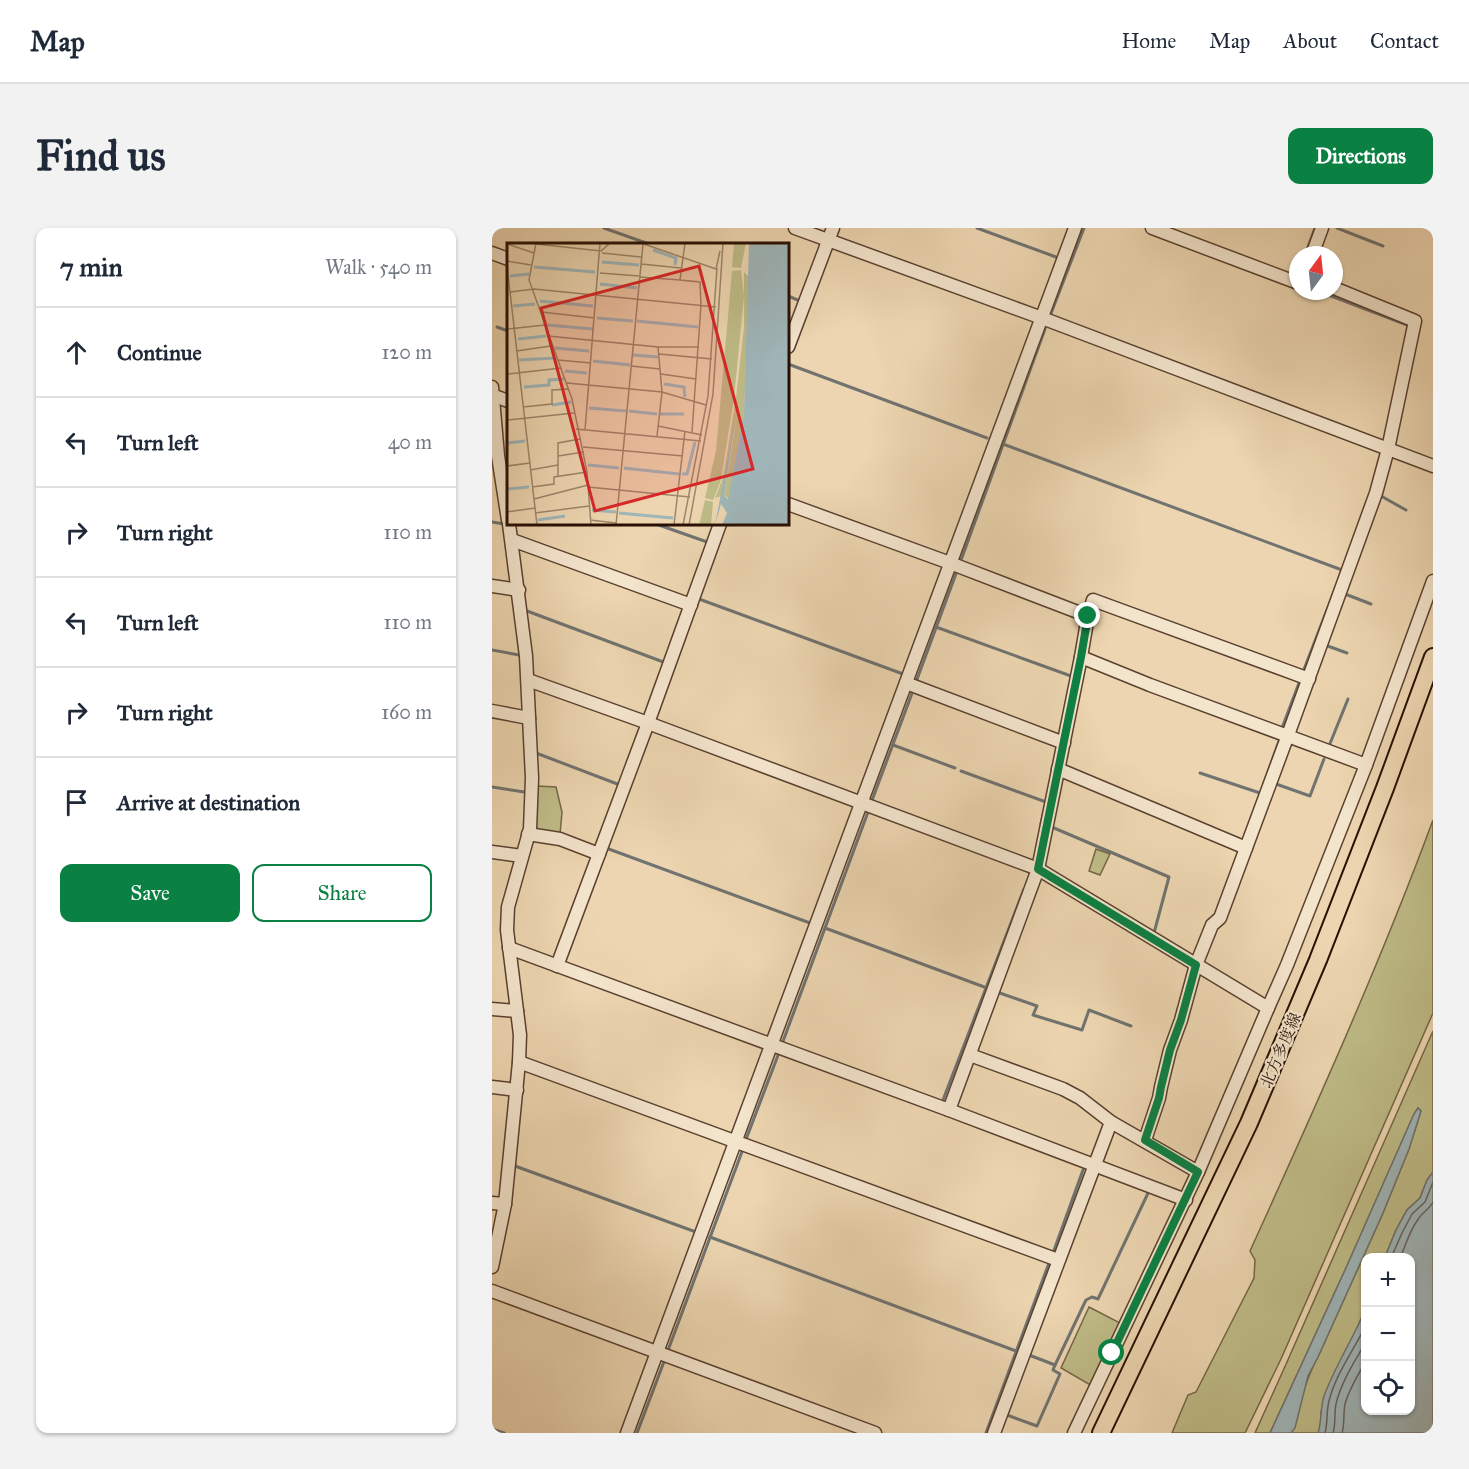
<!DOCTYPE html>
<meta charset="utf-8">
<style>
:root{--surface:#fff;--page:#f2f2f3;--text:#1f2937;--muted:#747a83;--line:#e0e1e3;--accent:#0b8043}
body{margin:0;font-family:"IM FELL Great Primer","Noto Serif JP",serif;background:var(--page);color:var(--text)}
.controls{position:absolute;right:18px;bottom:18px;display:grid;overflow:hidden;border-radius:12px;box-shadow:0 2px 4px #0004}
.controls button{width:54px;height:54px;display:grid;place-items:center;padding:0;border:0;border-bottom:2px solid var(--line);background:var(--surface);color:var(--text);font:30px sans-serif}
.compass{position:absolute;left:797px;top:18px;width:54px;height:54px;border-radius:50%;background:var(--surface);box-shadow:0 2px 4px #0004;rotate:15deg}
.stop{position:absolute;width:18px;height:18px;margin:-14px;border:4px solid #0b8043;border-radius:50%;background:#fff}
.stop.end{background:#0b8043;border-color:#fff;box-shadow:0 2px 6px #0008}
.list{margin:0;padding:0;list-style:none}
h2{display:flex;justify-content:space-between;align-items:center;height:78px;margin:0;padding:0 24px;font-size:26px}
h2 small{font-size:20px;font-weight:400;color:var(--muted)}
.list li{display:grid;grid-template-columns:39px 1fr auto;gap:18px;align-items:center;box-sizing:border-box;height:90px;padding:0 24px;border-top:2px solid var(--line)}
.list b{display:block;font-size:22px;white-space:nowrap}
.list em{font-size:20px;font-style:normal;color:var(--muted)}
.actions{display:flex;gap:12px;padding:18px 24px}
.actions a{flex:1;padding:14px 0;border:2px solid var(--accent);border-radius:12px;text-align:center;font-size:21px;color:var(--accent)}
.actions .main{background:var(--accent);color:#fff}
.icon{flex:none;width:33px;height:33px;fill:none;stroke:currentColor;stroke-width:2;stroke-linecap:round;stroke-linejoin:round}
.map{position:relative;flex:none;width:941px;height:1205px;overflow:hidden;border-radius:12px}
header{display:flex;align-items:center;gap:36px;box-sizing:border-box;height:84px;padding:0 30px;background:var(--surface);border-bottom:2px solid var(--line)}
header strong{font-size:28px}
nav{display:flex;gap:33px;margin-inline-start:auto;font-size:21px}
.intro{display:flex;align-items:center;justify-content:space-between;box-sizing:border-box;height:144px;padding:0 36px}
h1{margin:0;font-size:42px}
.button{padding:15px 27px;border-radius:12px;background:var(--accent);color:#fff;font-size:21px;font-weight:700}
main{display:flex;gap:36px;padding:0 36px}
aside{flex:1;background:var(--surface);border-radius:12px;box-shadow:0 2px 4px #0004}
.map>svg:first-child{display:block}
</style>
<header>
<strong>Map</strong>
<nav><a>Home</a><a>Map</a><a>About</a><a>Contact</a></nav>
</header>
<div class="intro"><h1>Find us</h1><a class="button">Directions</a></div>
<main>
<aside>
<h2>7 min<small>Walk · 540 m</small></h2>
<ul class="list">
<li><svg class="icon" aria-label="ahead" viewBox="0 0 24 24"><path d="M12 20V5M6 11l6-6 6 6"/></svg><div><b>Continue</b></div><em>120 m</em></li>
<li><svg class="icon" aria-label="left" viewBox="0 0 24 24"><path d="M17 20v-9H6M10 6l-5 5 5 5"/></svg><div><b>Turn left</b></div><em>40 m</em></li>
<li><svg class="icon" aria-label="right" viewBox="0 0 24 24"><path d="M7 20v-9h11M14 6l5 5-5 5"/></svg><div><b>Turn right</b></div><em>110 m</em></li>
<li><svg class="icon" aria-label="left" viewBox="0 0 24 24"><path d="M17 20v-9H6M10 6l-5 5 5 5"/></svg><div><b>Turn left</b></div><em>110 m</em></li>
<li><svg class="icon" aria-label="right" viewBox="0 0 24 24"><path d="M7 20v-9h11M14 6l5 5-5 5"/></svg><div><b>Turn right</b></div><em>160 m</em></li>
<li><svg class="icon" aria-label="arrive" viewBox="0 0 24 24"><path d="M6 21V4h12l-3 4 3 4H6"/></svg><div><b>Arrive at destination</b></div></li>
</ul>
<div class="actions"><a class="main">Save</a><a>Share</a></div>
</aside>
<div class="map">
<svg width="941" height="1205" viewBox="0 0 941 1205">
<rect width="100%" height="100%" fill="#ecd5b0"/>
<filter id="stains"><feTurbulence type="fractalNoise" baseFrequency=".00333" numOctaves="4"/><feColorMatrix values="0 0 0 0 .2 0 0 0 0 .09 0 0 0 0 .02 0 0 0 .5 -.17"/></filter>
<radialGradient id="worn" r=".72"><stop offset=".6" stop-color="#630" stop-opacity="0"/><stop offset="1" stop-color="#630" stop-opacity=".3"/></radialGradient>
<!-- green -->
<g fill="#bebb87" stroke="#746646" stroke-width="1.5">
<path d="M45 558 64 559 70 584 68 606 43 604Z"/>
<path d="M941 592V785L789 1131 753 1205H680L696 1167 704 1164 762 1050 763 1032 758 1023C823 880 887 738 941 592Z"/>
<path d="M604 621 618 626 608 647 597 643Z"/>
<path d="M941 803V944L935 952 928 970 915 982 904 1002 893 1029 874 1030 873 1082 829 1184 830 1194 827 1205H799C807 1194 806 1181 810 1169 814 1154 819 1142 826 1129L891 985 917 921 929 883 926 880 922 886 854 1040 778 1205H763L795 1134Z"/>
<path d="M597 1079 630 1096 600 1158 569 1140Z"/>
</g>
<!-- water -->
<g fill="#9fb5b8" stroke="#707370" stroke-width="1.5">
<path d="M926 880 929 883 917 921 891 985 826 1129 816 1148 803 1200 799 1205H778L854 1040 922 886Z"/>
<path d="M941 944V1205H826C830 1193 828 1180 832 1168 843 1138 861 1111 873 1082L874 1182H918V1030L893 1029 904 1002 915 982 928 970 935 952Z"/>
</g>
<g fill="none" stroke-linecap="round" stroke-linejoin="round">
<!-- shore -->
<g stroke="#64625e" stroke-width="1.5">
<path d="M899 1030 910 1005 920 986 933 974 941 954"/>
<path d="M908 1030C914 1017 917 1004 925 993 929 985 937 982 941 974"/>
<path d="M833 1205C836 1194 834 1184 837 1173 844 1145 862 1122 874 1097"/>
<path d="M841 1205C844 1195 842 1186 844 1176 849 1154 863 1133 874 1114"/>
<path d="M850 1205C853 1195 851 1186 853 1176 857 1161 866 1147 874 1133"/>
</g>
<!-- stream -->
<g stroke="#707370" stroke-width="3">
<path d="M112 0 157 16"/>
<path d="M485 0 564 29"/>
<path d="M845 0 891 18"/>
<path d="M813 27 823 0"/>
<path d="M826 63 918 98V99"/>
<path d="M296 68 308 73"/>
<path d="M558 88 592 0"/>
<path d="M5 99 16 103"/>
<path d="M296 136 495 210"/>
<path d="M511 216 850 342"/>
<path d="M889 268 914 282"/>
<path d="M0 294 12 296"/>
<path d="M164 296 218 315 217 316"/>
<path d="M468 335 553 101"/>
<path d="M853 366 879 376"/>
<path d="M207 371 411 446"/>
<path d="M35 383 174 435"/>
<path d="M444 399 579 448"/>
<path d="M833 417 855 425"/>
<path d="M0 422 27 427"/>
<path d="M811 444 843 361"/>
<path d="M424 454 465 343"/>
<path d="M790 500 807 455"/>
<path d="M401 517 463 540"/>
<path d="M837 518 856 471"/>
<path d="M44 525 128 557V558"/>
<path d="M469 543 554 574 549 596"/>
<path d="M708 545 768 565 769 564"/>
<path d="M784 556 818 568 832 531"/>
<path d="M771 558 787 513"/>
<path d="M0 559 32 564"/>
<path d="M379 575 422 460"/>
<path d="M562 600 677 649 662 705"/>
<path d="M114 620 318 695"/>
<path d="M333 700 495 760"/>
<path d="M505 764 545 778 541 787 590 802 597 782 639 798"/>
<path d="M290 816 376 584"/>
<path d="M451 872 532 661"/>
<path d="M253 914 288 822"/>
<path d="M23 938 204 1004"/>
<path d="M218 1009 524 1123"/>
<path d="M561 1025 591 942"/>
<path d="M175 1125 251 921"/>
<path d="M537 1127 563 1137 594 1072 600 1069 606 1071 657 963"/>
<path d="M515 1187 545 1198 568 1146 561 1142 563 1137"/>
<path d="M0 1201 12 1205"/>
<path d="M145 1205 173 1131"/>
<path d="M494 1205 557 1035"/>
</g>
<!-- minor casing -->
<g stroke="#5a412f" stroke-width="15">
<g id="minor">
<path d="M303 0 550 90 941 238"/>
<path d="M660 0 806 55"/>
<path d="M0 25 16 31"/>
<path d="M820 27 830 0"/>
<path d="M296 119 341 0"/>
<path d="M0 159 6 228 16 292"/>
<path d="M0 167 16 173"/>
<path d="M296 276 458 335 596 388 589 429 546 641 457 882"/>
<path d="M20 312 199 377"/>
<path d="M0 358 27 362"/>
<path d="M596 388 601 372 817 451"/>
<path d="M589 429 658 457 874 537"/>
<path d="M36 452 156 495 546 641 776 780"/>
<path d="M414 455 572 515"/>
<path d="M0 483 37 490"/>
<path d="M566 541 754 620"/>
<path d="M36 606 68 611 107 626"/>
<path d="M0 624 30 628"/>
<path d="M17 720 457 882 694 972"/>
<path d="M65 738 156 495 228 296"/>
<path d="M0 781 25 783"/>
<path d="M478 827 571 861 588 870 619 894 706 944"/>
<path d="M27 834 566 1032"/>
<path d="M0 859 25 862"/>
<path d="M653 912 667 870 669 859 678 822 689 792 704 737 720 697 728 690 796 507 884 265 896 221 923 93 842 60"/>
<path d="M0 975 13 976"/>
<path d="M0 1039 13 976 27 834 28 807 15 702 16 679 38 601 40 550 34 428 17 296"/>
<path d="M0 1063 383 1205"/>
<path d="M135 1205 583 0"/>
<path d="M502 1205 619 894"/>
<path d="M582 1205 706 944 776 780 795 737 874 537 941 353"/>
</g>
</g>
<!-- major casing -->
<g stroke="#291004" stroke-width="20">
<path id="major" d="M609 1205 757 895 826 732 893 560 941 429"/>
</g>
<!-- minor -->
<use href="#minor" stroke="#f3e4cc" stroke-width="12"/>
<!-- major -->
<use href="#major" stroke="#ecd5b0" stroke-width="16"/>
</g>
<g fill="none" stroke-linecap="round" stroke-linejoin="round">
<!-- route -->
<path stroke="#0b8043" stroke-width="8" d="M596 388 589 429 546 641 704 737 689 792 678 822 669 859 667 870 653 912 706 944 620 1125"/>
</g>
<g text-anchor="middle" stroke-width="4.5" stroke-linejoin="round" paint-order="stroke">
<!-- street labels -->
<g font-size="16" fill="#291004" stroke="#f3e4cc">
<text transform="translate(788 822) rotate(-67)" y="6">北方多度線</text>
</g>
</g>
<!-- overview -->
<g transform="translate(15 15)">
<rect width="282" height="282" fill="#ecd5b0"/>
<path d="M227 0H239L234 25 225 24ZM234 27 237 53 227 155 214 237 206 257 198 255 209 208 225 28ZM237 29 242 34 237 170 222 255 217 253 230 172 215 253 208 255 216 235 229 155 237 84ZM198 257 206 259 204 282H192Z" fill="#bebb87"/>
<path d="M242 0H282V282H215L220 270 214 261 208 282 229 173 217 253 221 256 237 170Z" fill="#9fb5b8"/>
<path fill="none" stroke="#9fb5b8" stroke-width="3" d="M146 7 169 15 168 22M95 19 132 22M27 24 88 29M3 33 22 31M93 41 130 45M33 58 86 63M6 63 28 61M90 75 126 78M130 78 191 84M40 82 86 86M11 96 39 93M48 105 82 108M126 112 151 114M12 117 48 115M86 118 123 122M58 128 80 130M157 141 177 144 178 154M17 144 42 142V137L57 136M45 162 64 159M82 165 119 168M122 168 150 171M153 171H177M0 200 18 198M81 222 112 225M117 225 172 231M175 231H180L188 199M0 246 22 244M85 267 109 269M112 270 166 275M31 277 58 273"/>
<path fill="none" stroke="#9e866b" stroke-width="1.5" d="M29 0 22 37 65 156 80 229 84 282M134 0 209 26 213 8M178 0 173 37 193 39 194 62 185 189M0 1 27 10M29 1 94 8 103 0M95 10 134 14M0 18 24 22M134 21 174 25M0 23 30 282M93 30 132 33M132 34 173 37M3 49 27 46 209 64M34 69 88 75M0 86 38 82M41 93 151 104 155 149 150 193M151 104H192M9 108 44 103M152 111 205 116M51 117 84 120M124 123 153 126M0 131 54 125M154 131 189 136M60 140 155 149 199 162M16 164 45 161V147L62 146M0 177 67 170M151 183 195 192M69 186 194 198M78 187 93 0M76 204 176 213M51 213 77 209M0 223 23 220M23 227 51 222M51 233V200L73 196M25 244 47 241V234L80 229M81 244 183 254M27 256 81 242M0 269 28 265M28 270 82 263M83 277 109 280M109 282 136 1M167 282 178 188M176 282 201 153 210 25M182 282 206 151 216 0"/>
<path fill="#d62828" fill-opacity="0.15" stroke="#d62828" stroke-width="3" d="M192 23 246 226 88 268 34 65Z"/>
<rect width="282" height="282" fill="none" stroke="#291004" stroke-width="3"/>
</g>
<rect width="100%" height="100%" filter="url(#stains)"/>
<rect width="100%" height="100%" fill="url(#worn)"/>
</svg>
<div class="controls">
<button>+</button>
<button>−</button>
<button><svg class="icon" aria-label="locate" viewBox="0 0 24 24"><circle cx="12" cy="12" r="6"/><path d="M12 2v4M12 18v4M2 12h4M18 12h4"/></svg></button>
</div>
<svg class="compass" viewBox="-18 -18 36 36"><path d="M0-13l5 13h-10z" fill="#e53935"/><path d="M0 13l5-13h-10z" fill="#747a83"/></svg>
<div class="stop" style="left:620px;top:1125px"></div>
<div class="stop end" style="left:596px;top:388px"></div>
</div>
</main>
